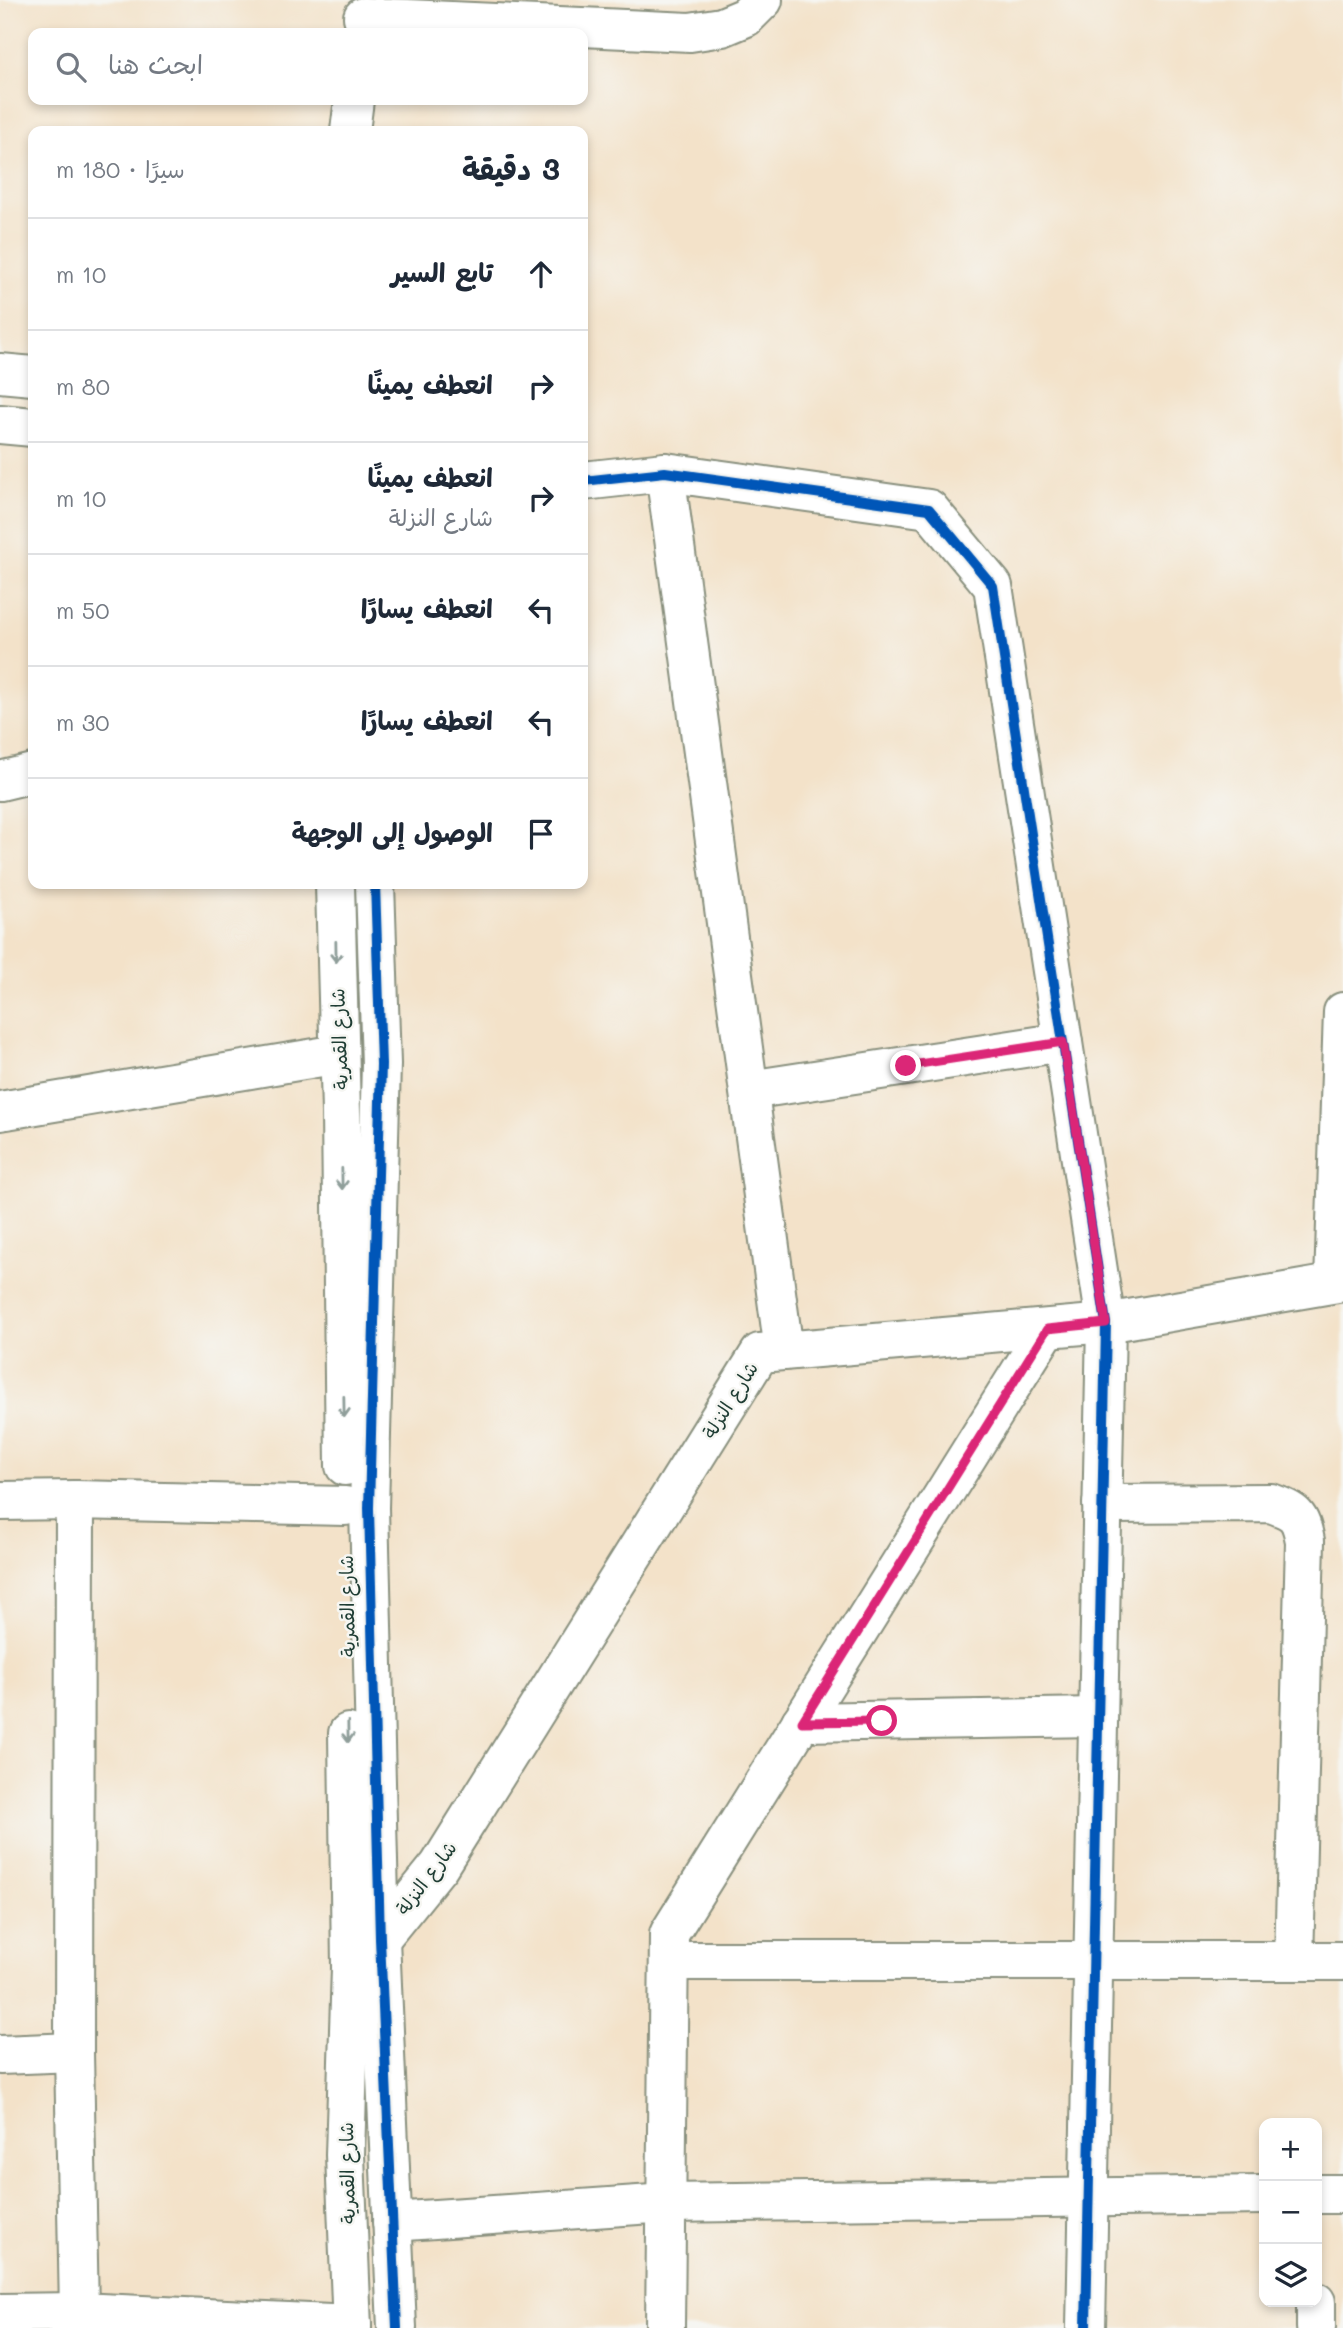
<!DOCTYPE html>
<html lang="ar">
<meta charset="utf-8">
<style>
:root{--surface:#fff;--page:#f6f6f7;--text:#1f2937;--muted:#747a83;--line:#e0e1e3}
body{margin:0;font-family:Mali,"Playpen Sans Arabic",sans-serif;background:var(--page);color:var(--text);direction:rtl}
.controls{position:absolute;right:21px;bottom:21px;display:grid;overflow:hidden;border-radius:14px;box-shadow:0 4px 10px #0003}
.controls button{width:63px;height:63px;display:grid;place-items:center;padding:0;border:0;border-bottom:2px solid var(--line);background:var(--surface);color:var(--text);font:35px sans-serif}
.stop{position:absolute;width:21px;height:21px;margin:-16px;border:5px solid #db2777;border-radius:50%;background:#fff}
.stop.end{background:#db2777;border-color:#fff;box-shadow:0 2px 7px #0008}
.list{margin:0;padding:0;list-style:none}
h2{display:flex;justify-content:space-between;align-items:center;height:91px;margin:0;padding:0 28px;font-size:30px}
h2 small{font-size:23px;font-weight:400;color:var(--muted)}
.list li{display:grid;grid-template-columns:46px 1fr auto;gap:21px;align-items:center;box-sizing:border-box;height:112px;padding:0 28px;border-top:2px solid var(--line)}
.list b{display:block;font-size:26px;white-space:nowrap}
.list p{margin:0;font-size:23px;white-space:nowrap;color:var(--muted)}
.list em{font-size:23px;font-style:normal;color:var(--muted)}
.icon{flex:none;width:38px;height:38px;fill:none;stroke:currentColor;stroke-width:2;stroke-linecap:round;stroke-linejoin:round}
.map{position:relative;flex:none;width:1343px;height:2328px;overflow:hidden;direction:ltr}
.search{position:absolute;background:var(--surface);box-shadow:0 4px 10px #0003;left:28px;top:28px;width:560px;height:77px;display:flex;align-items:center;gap:18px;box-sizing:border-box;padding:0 24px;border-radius:14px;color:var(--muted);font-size:26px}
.panel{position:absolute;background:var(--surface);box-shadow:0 4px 10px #0003;left:28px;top:126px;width:560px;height:763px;border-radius:14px;direction:rtl}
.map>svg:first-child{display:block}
</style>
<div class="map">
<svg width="1343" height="2328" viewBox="0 0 1343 2328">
<rect width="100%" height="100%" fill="#f6f6f2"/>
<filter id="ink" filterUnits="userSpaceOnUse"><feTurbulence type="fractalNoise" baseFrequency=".0143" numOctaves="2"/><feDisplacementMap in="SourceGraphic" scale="14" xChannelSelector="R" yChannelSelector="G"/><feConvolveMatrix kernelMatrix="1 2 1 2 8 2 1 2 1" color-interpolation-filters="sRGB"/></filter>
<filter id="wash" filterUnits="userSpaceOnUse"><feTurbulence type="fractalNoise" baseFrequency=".00686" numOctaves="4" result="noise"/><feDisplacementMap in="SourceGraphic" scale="28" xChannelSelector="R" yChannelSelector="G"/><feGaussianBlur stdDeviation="1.57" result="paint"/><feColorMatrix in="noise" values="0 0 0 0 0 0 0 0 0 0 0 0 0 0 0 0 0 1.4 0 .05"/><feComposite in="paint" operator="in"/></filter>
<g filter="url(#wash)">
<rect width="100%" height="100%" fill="#f3e2c9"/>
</g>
<g filter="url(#ink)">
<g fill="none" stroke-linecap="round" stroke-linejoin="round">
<!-- minor casing -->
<g stroke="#89907e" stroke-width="42">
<g id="minor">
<path d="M363 17 690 32 722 27 746 17 763 0"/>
<path d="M350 131 354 100"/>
<path d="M0 373 33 376"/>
<path d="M0 424 33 427"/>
<path d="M665 472 784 1351"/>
<path d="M583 481 665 472 929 509 993 586 1106 1323 1086 2328"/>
<path d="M0 781 33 773"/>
<path d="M335 884 341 1113 345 1466"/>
<path d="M375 884 381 1064 369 1508 380 1939 397 2328"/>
<path d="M749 1090 1063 1042"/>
<path d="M0 1111 339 1054"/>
<path d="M1334 1283 1343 1012"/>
<path d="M75 1500 74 2052 79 2312"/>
<path d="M0 1501 75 1500 345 1506"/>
<path d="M1102 1504 1271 1503C1296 1512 1300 1515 1305 1541L1294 1961"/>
<path d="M801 1722 1098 1717"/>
<path d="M348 1733 351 1968 345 2155 352 2328"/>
<path d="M380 1939 439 1866 760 1353 1106 1323 1343 1282"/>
<path d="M669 1961H1343"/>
<path d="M0 2055 74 2052"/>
<path d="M1317 2194H1343"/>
<path d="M392 2222 667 2203 1264 2195"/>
<path d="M1316 2302V2328"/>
<path d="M0 2313 79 2312 352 2325"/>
<path d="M665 2328 669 1934 1047 1329"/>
</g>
</g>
<!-- minor -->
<use href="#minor" stroke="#fff" stroke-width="38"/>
<!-- cycleway casing -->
<g stroke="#f6f6f2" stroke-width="15">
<g id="cycleway">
<path d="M583 481 665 472 929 509 993 586 1106 1323 1086 2328"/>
<path d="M375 884 381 1064 369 1508 380 1939 397 2328"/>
</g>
</g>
<!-- cycleway -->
<use href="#cycleway" stroke="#0057b8" stroke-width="10"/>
</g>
<!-- one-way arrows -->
<defs><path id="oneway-shaft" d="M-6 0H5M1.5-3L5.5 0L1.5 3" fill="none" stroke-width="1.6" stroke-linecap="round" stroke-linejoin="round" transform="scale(1.75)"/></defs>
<g stroke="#8f9e9a">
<use href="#oneway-shaft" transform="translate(336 952) rotate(89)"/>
<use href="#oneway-shaft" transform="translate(342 1179) rotate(89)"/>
<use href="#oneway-shaft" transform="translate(344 1407) rotate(89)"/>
<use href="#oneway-shaft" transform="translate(348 1732) rotate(89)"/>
</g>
</g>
<g fill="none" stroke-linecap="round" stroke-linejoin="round" filter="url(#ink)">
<!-- route -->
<path stroke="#db2777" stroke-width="9" d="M882 1721 802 1722 1047 1329 1106 1323 1063 1042 906 1066"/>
</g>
<g text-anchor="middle" stroke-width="5" stroke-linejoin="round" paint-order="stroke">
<!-- street labels -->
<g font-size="19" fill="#1f3d34" stroke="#f6f6f2">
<text transform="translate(339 1039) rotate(-92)" y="7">شارع القمرية</text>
<text transform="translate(730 1400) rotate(-58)" y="7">شارع النزلة</text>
<text transform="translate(347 1606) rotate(-91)" y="7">شارع القمرية</text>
<text transform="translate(426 1878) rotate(-53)" y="7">شارع النزلة</text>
<text transform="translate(347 2173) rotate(-91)" y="7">شارع القمرية</text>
</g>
</g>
</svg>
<div class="controls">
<button>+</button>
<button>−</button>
<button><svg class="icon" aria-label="layers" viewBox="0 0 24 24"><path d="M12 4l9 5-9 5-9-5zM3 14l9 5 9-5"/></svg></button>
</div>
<div class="stop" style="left:882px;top:1721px"></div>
<div class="stop end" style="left:906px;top:1066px"></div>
<div class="search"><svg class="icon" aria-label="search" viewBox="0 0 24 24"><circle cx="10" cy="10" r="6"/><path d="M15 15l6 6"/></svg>ابحث هنا</div>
<section class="panel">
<h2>3 دقيقة<small>سيرًا · 180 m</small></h2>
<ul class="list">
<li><svg class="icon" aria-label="ahead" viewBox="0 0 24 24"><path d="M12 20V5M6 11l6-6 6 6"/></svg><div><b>تابع السير</b></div><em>10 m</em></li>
<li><svg class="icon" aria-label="right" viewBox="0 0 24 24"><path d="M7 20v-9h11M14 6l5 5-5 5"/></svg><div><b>انعطف يمينًا</b></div><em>80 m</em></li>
<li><svg class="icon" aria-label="right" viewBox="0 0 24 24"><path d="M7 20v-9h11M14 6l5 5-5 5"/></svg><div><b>انعطف يمينًا</b><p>شارع النزلة</p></div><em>10 m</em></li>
<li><svg class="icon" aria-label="left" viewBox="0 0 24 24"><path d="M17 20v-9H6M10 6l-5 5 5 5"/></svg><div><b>انعطف يسارًا</b></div><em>50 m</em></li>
<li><svg class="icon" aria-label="left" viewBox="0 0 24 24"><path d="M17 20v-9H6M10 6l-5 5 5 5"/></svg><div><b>انعطف يسارًا</b></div><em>30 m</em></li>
<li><svg class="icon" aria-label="arrive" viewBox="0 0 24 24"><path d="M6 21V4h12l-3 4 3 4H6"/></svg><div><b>الوصول إلى الوجهة</b></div></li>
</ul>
</section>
</div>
